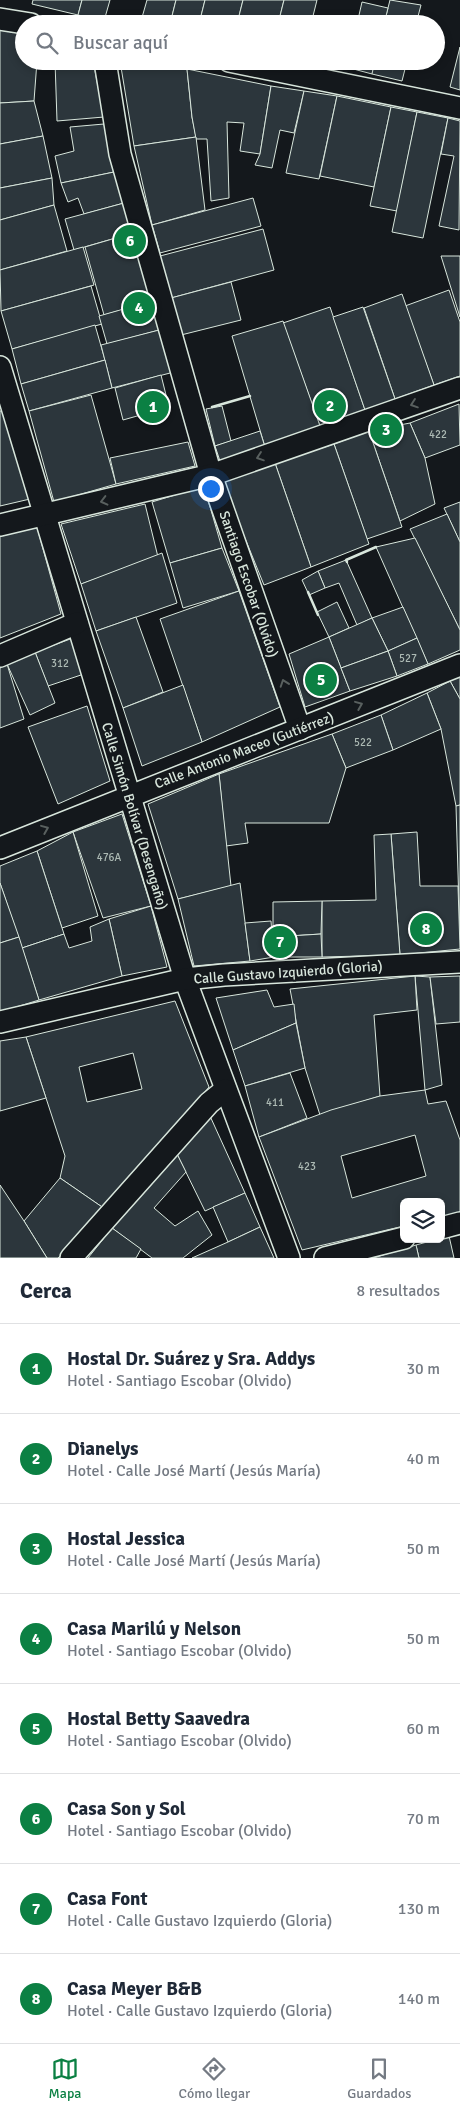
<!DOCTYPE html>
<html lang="es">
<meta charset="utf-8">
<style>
:root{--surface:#fff;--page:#f6f6f7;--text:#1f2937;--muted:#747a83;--line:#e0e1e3;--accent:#0b8043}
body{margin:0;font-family:Signika,sans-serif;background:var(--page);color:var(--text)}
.controls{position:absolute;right:15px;bottom:15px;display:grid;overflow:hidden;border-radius:8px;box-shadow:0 2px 8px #0003}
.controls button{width:45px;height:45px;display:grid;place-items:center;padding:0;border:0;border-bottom:1px solid var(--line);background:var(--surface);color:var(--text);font:25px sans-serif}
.you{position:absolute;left:210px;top:488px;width:18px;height:18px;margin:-12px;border:4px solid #fff;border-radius:50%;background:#1a73e8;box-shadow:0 0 0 8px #1a73e833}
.badge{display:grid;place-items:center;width:32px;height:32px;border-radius:50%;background:var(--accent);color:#fff;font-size:16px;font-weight:700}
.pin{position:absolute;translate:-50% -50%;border:2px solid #fff;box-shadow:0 1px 5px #0006}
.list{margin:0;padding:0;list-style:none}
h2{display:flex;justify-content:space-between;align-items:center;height:65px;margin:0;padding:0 20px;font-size:21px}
h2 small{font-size:16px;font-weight:400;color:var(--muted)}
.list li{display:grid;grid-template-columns:32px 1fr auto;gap:15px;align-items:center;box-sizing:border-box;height:90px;padding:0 20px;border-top:1px solid var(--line)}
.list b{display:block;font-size:19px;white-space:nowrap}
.list p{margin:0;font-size:16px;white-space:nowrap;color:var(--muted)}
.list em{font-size:16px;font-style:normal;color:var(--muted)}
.icon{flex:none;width:28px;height:28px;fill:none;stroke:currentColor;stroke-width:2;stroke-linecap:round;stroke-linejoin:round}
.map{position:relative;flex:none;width:460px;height:1258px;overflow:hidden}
.search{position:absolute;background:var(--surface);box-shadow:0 2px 8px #0003;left:15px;right:15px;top:15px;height:55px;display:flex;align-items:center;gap:12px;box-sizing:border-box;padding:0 18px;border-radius:28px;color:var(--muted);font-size:19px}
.sheet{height:785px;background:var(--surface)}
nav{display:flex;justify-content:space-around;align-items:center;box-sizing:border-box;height:70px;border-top:1px solid var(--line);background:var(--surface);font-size:14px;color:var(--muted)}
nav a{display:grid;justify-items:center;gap:2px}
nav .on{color:var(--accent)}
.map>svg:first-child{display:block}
</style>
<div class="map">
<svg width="460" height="1258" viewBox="0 0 460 1258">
<rect width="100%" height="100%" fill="#14181c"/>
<!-- building -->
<g fill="#2c363c" stroke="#d8e6dc" fill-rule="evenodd">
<path d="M33 0H82L78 15 32 4Z"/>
<path d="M82 0H110L104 21 78 15Z"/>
<path d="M147 0H176L170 24 141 21Z"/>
<path d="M176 0H205L199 24H170Z"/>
<path d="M205 0H243L237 24H199Z"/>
<path d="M243 0H284L278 24H237Z"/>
<path d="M284 0H317L311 24H278Z"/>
<path d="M390 0 421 5 416 24H384Z"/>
<path d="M362 2 388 8 384 24H357Z"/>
<path d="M0 30 24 34V61H37L34 101 0 103Z"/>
<path d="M460 47V90L450 87Z"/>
<path d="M55 61H93L104 117 57 121Z"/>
<path d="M120 61H152L187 69 192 117 196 137 134 146Z"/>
<path d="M321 61H348L346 67Z"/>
<path d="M348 61H375L372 74 346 67Z"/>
<path d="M375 61H407L402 81 372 74Z"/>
<path d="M187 69 271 86 260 154 240 151 244 123 227 122 229 198 211 201 207 139H196L192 117Z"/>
<path d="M271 86 304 91 294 133 280 130 272 168 255 165 260 154Z"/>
<path d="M304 91 337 96 319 179 286 173Z"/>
<path d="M337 96 391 107 374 187 320 176Z"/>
<path d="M34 101 43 136 0 144V103Z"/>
<path d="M391 107 417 112 397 211 370 206Z"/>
<path d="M417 112 448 118 423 238 392 232Z"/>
<path d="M448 118 460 121 459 230 439 226 454 156 441 154Z"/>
<path d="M104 124 114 172 61 183 55 156 74 151 70 127Z"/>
<path d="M43 136 52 178 0 188V144Z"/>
<path d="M196 137 205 210 152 225 134 146Z"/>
<path d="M114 172 124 203 84 214 78 198 68 202 61 183Z"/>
<path d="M52 178 54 205 0 220V188Z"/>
<path d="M253 198 261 226 160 253 152 225Z"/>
<path d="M124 203 133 233 74 250 65 219Z"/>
<path d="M54 205 67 251 0 270V220Z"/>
<path d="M263 229 274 270 171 298 160 256Z"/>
<path d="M133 233 152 301 104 315 85 247Z"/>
<path d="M83 247 94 285 1 311 0 270Z"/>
<path d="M441 256H460V317Z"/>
<path d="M231 282 241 320 181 335 171 298Z"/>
<path d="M91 286 102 324 12 349 1 311Z"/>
<path d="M449 290 460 322V376L434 385 405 306Z"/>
<path d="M402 294 434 385 395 399 364 308Z"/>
<path d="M152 301 163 329 107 344 99 316Z"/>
<path d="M330 307 365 410 320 426 283 323Z"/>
<path d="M363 307 395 399 365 410 333 317Z"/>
<path d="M283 321 320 426 265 447 232 336Z"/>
<path d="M95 325 105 360 21 384 12 349Z"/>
<path d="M163 329 174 372 112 388 101 345Z"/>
<path d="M105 360 112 388 29 411 21 384Z"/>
<path d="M161 375 169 407 123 420 115 388Z"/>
<path d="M91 395 116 484 54 502 29 411Z"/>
<path d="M459 404 460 445 425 458 410 423Z"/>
<path d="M222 406 231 441 215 446 206 409Z"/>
<path d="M0 411H2L30 499 0 506Z"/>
<path d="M410 423 425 458 435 504 400 521 369 431Z"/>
<path d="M260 431 265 447 220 461 215 446Z"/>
<path d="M369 431 402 527 367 539 334 444Z"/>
<path d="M188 442 195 466 116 484 110 458Z"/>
<path d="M334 444 369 544 311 567 275 463Z"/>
<path d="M275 463 311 567 264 585 222 482Z"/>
<path d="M204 486 222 548 170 563 152 502Z"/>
<path d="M460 502V542L444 508Z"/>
<path d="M145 504 158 557 81 584 61 524Z"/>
<path d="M447 514 460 542V630L410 529Z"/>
<path d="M37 527 61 614 0 638V536Z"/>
<path d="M415 538 460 630V650L428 664 376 547Z"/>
<path d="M222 548 239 591 183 608 170 563Z"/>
<path d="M162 553 177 603 96 631 81 584Z"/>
<path d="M346 560 372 618 357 625 339 583 325 588 318 571Z"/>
<path d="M318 571 325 588 309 595 302 580Z"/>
<path d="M239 591 280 707 202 742 160 619Z"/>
<path d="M337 602 349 628 329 637 317 612Z"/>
<path d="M403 607 417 638 388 651 372 618Z"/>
<path d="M136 617 163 692 123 708 96 631Z"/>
<path d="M372 618 388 651 341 668 329 637Z"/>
<path d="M329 637 350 691 305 707 289 654Z"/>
<path d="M73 638 84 674 48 686 35 652Z"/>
<path d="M417 638 428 664 397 676 388 651Z"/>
<path d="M388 651 397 676 350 691 341 668Z"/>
<path d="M35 652 55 703 30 715 7 664Z"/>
<path d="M7 664 24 719 0 728V668Z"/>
<path d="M460 676V699L450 681Z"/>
<path d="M450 681 460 699V805L456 806 441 729 427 693Z"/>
<path d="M183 685 202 742 142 766 123 708Z"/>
<path d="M427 693 441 729 393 750 381 715Z"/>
<path d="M87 706 110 781 58 804 28 727Z"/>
<path d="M381 715 393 750 346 768 332 734Z"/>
<path d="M332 734 346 768 329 823H245L248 843 226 846 219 774Z"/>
<path d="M219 774 231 886 178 899 148 804Z"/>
<path d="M460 805V940L456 806Z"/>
<path d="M122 814 151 906 103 918 73 832Z"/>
<path d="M73 832 98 916 62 928 37 851Z"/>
<path d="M417 832 420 886H458L460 949 400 955 391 834Z"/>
<path d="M391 834 400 955 322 957V901L376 900 374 835Z"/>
<path d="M37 851 64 934 22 948 0 883V866Z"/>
<path d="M0 883 19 937 0 943Z"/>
<path d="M240 883 250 961 194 966 178 899Z"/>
<path d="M322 901 321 934 273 937V902Z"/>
<path d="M151 906 167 967 122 976 109 919Z"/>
<path d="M109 919 122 976 39 1000 22 948 64 934 69 948 92 941 90 927Z"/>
<path d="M271 921 274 957 250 961 245 923Z"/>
<path d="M321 934 322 957H274L273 937Z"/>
<path d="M19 937 39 1000 0 1012V943Z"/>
<path d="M415 976 430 977 442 1085 425 1090Z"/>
<path d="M415 976 417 1010 374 1015 380 1096 320 1115 305 1068 290 989Z"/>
<path d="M460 976V1022L436 1024 430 977Z"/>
<path d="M267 990 274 1007 294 1004 296 1023 233 1050 216 998Z"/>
<path d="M175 1001 209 1087 105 1209 60 1178 65 1156 26 1037ZM133 1053 142 1089 87 1102 79 1067Z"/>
<path d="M296 1023 305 1068 245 1086 233 1050Z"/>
<path d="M26 1037 46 1098 0 1111V1041Z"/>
<path d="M290 1073 307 1118 259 1137 245 1086Z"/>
<path d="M425 1090 428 1104 446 1101 460 1140V1213L441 1217V1202H404V1226L302 1250 259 1137 331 1110 380 1096ZM415 1135 426 1176 352 1198 341 1156Z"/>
<path d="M210 1116 245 1193 205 1211 176 1152Z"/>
<path d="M176 1152 186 1172 154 1208 175 1226 198 1211 212 1235 183 1258H152L112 1228Z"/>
<path d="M60 1178 105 1209 58 1258H47L24 1221Z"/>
<path d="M0 1185 24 1221 47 1258H0Z"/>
<path d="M245 1193 260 1227 228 1242 213 1207Z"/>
<path d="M260 1227 274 1258H192L228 1242Z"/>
<path d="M112 1228 141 1249 136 1258H88Z"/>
<path d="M449 1236 454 1258H419L416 1245Z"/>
<path d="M416 1245 419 1258H373Z"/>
</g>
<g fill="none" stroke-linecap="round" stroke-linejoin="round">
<!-- street casing -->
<g stroke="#d8e6dc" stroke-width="24">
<g id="street">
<path d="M0 19 31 24"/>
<path d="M105 61 120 154 211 475 300 729"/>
<path d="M229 61 460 108"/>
<path d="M0 367 185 979 289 1258"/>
<path d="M0 525 211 475 460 388"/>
<path d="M0 656 77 623"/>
<path d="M0 848 460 665"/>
<path d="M0 1022 185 979 224 975 460 962"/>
<path d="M441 1228 460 1223"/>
<path d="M71 1258 209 1103 225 1090"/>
<path d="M325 1258 404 1238"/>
</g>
</g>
<!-- street -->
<use href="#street" stroke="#14181c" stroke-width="21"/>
<!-- wall -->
<g stroke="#d8e6dc" stroke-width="2.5">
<path d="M212 407 250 396"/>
<path d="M347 562 346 560 376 547"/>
<path d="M308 592 318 615"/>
</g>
</g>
<!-- one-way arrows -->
<defs><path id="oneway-chevron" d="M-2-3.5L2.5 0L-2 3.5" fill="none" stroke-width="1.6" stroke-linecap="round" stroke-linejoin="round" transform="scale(1.25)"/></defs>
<g stroke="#59605f">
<use href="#oneway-chevron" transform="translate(414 404) rotate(161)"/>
<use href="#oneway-chevron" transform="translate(260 457) rotate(161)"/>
<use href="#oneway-chevron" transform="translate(104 501) rotate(166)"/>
<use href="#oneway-chevron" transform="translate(284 683) rotate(-109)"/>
<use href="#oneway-chevron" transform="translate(359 705) rotate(-22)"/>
<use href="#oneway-chevron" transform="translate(45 829) rotate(-22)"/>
</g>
<g text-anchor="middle" stroke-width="4" stroke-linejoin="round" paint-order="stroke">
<!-- number labels -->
<g font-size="11" fill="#adbab4">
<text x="438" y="438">422</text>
<text x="408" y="662">527</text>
<text x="60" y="667">312</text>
<text x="363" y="746">522</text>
<text x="109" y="861">476A</text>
<text x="275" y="1106">411</text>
<text x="307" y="1170">423</text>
</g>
<!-- street labels -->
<g font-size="14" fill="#d8e6dc" stroke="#14181c">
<text transform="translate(249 584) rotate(71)" y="5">Santiago Escobar (Olvido)</text>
<text transform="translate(244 750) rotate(-21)" y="5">Calle Antonio Maceo (Gutiérrez)</text>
<text transform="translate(135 816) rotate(73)" y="5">Calle Simón Bolívar (Desengaño)</text>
<text transform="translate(288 972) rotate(-4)" y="5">Calle Gustavo Izquierdo (Gloria)</text>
</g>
</g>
</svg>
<div class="controls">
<button><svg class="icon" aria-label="layers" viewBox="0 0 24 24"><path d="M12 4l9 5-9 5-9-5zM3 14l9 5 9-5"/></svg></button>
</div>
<div class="you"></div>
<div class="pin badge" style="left:153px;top:407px">1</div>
<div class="pin badge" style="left:330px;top:406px">2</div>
<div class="pin badge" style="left:386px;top:430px">3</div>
<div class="pin badge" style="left:139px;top:308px">4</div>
<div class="pin badge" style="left:321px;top:680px">5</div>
<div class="pin badge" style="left:130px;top:241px">6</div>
<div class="pin badge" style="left:280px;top:942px">7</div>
<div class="pin badge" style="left:426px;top:929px">8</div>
<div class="search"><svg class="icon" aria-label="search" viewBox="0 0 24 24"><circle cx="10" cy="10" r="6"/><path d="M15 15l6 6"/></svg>Buscar aquí</div>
</div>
<section class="sheet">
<h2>Cerca<small>8 resultados</small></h2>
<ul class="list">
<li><span class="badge">1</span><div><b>Hostal Dr. Suárez y Sra. Addys</b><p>Hotel · Santiago Escobar (Olvido)</p></div><em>30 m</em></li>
<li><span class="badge">2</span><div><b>Dianelys</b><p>Hotel · Calle José Martí (Jesús María)</p></div><em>40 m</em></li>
<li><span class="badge">3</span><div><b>Hostal Jessica</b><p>Hotel · Calle José Martí (Jesús María)</p></div><em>50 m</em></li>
<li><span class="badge">4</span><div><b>Casa Marilú y Nelson</b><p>Hotel · Santiago Escobar (Olvido)</p></div><em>50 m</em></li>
<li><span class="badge">5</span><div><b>Hostal Betty Saavedra</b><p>Hotel · Santiago Escobar (Olvido)</p></div><em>60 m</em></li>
<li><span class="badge">6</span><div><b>Casa Son y Sol</b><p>Hotel · Santiago Escobar (Olvido)</p></div><em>70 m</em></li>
<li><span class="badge">7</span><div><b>Casa Font</b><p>Hotel · Calle Gustavo Izquierdo (Gloria)</p></div><em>130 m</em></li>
<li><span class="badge">8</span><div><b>Casa Meyer B&amp;B</b><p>Hotel · Calle Gustavo Izquierdo (Gloria)</p></div><em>140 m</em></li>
</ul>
</section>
<nav>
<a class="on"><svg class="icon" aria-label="map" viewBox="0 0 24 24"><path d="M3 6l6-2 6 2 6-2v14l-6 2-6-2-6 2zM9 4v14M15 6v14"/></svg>Mapa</a>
<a><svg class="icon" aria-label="directions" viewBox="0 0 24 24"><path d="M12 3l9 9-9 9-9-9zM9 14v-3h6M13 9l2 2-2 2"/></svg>Cómo llegar</a>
<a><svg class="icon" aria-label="saved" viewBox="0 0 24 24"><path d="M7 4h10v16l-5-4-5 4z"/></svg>Guardados</a>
</nav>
